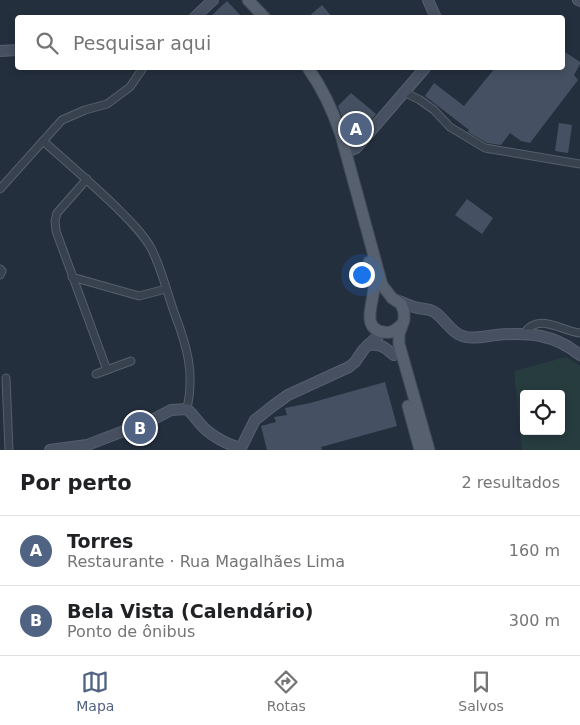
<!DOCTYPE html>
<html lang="pt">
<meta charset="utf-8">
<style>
:root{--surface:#fff;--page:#f6f6f6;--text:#202124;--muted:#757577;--line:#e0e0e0;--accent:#506383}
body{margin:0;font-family:"DejaVu Sans",sans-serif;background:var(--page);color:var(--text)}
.controls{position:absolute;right:15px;bottom:15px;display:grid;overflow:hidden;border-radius:5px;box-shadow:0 2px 8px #0003}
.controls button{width:45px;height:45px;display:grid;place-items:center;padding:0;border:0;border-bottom:1px solid var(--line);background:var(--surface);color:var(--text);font:25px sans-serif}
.you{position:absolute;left:361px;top:274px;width:18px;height:18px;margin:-12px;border:4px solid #fff;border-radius:50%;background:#1a73e8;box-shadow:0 0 0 8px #1a73e833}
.badge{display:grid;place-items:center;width:32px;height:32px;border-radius:50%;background:var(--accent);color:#fff;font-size:16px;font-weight:700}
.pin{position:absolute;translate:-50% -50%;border:2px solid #fff;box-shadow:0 1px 5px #0006}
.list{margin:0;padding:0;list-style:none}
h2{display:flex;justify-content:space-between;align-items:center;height:65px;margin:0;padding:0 20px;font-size:21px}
h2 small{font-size:16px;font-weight:400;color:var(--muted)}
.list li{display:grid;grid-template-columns:32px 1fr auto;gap:15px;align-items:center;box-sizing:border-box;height:70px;padding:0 20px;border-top:1px solid var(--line)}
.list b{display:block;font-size:19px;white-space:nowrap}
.list p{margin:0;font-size:16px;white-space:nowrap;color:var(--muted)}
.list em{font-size:16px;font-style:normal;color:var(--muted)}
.icon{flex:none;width:28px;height:28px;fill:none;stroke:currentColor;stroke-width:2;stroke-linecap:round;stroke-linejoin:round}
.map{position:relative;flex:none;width:580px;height:450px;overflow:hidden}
.search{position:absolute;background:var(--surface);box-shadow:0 2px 8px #0003;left:15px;right:15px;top:15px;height:55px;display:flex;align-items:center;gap:12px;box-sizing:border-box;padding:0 18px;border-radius:5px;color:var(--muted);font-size:19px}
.sheet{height:205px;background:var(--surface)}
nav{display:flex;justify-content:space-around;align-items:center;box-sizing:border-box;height:70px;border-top:1px solid var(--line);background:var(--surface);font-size:14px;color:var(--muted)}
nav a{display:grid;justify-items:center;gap:2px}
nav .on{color:var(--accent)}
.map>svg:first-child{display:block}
</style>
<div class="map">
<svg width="580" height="450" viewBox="0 0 580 450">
<rect width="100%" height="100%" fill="#242f3e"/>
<!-- green -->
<path fill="#263c3f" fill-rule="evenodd" d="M566 357 580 366V450H522L514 371ZM524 394H561V431H524Z"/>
<!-- building -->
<g fill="#455162">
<path d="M227 1 243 18H209Z"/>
<path d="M322 5 333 18H307Z"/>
<path d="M562 50 580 62V64L574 75 578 80 530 143 521 141 510 133 501 145 487 143 468 132 469 130 425 96 434 83 464 106 495 68H562Z"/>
<path d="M351 93 376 114 351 143 338 106Z"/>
<path d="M559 123 572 125 568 153 555 151Z"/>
<path d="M467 199 493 218 482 234 455 215Z"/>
<path d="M385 382 397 426 321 447 322 450H267L261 426 276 422 274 417 287 415 285 408 310 403Z"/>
</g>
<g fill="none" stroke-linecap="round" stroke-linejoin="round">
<!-- street casing -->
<g stroke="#565f6c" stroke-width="9">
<g id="street">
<path d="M404 92 420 100 434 110 450 127 485 148 580 164"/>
<path d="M43 141C67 162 91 183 114 205 127 218 142 232 151 248 161 267 167 292 174 312 187 346 195 373 187 409"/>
<path d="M87 179 57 213 55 221 56 231 107 370"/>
<path d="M0 189 62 120 85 110 107 104 130 87 143 68"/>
<path d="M0 269 2 271 0 275"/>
<path d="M72 277 139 296 166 289"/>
<path d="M524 333C540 312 560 331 580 333"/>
<path d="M96 374 131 361"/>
<path d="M6 378 9 450"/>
</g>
</g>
<!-- secondary casing -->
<g stroke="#565f6c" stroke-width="12">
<g id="secondary">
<path d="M428 0 436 18"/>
<path d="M578 0 580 1"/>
<path d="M194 18 213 0"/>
<path d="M0 51 18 50"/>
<path d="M347 152 356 148 425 68"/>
<path d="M396 300C402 302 408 305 414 307 423 310 428 307 436 313 446 321 453 335 466 337 475 339 487 336 496 335 529 332 554 334 580 355"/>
<path d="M368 345C382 344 384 347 394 355"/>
<path d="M50 450 87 445 150 421 171 410 187 409C193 414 197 421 203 427 212 436 228 445 241 448L255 420 274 405 288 395 349 367 355 362 364 349 382 332"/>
</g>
</g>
<!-- primary casing -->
<g stroke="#414a57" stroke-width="13">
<g id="primary">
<path d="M248 0 265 18"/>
<path d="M308 68C323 89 333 111 341 135L382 285 392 298 401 304 404 312V320L399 334V344L429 450"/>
<path d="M369 262C371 270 373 278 374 285 375 300 359 329 384 332 391 334 396 330 401 325"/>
<path d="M408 406 420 450"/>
</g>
</g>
<!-- street -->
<use href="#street" stroke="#38414e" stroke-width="7"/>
<!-- secondary -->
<use href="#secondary" stroke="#465061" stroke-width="10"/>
<!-- primary -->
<use href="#primary" stroke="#56606e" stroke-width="11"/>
</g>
</svg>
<div class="controls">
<button><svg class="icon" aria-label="locate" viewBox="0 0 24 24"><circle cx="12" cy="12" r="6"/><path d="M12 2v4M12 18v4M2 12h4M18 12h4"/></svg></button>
</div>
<div class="you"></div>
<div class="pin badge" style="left:356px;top:129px">A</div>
<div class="pin badge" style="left:140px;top:428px">B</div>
<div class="search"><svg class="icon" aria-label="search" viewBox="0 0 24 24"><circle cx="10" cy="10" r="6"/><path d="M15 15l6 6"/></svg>Pesquisar aqui</div>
</div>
<section class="sheet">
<h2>Por perto<small>2 resultados</small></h2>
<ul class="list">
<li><span class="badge">A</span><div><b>Torres</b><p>Restaurante · Rua Magalhães Lima</p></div><em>160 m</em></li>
<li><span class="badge">B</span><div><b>Bela Vista (Calendário)</b><p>Ponto de ônibus</p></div><em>300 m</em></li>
</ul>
</section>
<nav>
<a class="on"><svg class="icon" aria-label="map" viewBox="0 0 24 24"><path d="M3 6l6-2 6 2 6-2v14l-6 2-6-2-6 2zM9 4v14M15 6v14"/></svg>Mapa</a>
<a><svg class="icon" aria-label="directions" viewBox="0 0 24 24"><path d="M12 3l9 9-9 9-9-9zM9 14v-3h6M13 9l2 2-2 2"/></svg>Rotas</a>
<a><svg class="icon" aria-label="saved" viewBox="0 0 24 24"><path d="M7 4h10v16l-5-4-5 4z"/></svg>Salvos</a>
</nav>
